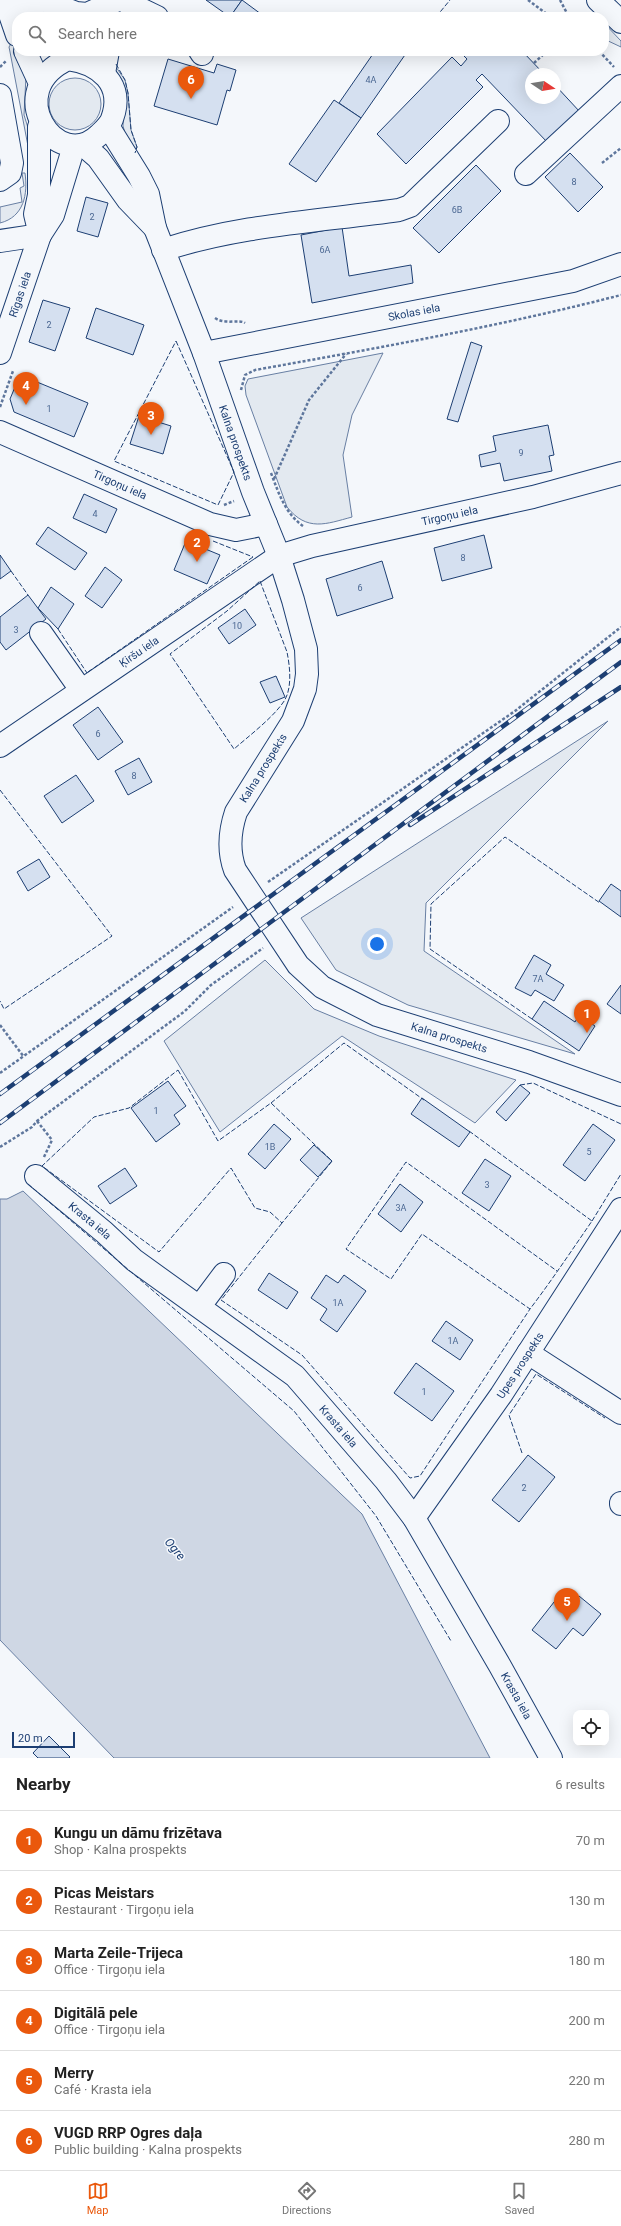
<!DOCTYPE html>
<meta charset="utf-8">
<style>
:root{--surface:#fff;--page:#f6f6f6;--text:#222;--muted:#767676;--line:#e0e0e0;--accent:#ea580c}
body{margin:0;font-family:Roboto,sans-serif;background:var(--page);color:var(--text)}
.controls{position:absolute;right:12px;bottom:12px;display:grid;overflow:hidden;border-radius:8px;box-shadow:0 4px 16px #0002}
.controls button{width:36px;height:36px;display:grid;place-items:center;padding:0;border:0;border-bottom:1px solid var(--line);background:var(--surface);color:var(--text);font:20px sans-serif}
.compass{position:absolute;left:525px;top:68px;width:36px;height:36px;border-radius:50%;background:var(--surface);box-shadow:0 4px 16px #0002;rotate:102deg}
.scale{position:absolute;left:12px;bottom:10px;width:63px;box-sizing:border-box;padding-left:4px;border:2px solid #1d3f73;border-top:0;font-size:11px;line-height:14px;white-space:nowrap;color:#1d3f73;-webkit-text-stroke:3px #f4f7fb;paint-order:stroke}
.you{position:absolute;left:377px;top:944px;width:14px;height:14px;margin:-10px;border:3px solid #fff;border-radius:50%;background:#1a73e8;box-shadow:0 0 0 6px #1a73e833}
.badge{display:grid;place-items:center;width:26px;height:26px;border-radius:50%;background:var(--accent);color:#fff;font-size:13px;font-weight:700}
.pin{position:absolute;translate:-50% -33px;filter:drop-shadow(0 1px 2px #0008)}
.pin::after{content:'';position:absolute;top:21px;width:14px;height:12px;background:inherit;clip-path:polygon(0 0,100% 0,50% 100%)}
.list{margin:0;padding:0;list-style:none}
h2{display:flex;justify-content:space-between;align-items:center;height:52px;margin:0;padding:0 16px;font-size:17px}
h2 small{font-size:13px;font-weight:400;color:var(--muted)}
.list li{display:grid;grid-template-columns:26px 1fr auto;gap:12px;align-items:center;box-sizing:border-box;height:60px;padding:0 16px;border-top:1px solid var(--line)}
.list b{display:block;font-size:15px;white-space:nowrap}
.list p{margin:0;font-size:13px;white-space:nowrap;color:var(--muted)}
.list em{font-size:13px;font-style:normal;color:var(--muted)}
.icon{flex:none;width:22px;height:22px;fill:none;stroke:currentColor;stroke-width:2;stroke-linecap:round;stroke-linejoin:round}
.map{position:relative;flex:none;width:621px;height:1758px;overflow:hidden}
.search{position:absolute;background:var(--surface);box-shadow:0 4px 16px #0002;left:12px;right:12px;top:12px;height:44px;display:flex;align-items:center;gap:10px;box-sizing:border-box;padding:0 14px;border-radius:16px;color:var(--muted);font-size:15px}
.sheet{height:412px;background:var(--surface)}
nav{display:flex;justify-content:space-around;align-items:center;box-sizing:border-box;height:56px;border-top:1px solid var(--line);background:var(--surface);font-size:11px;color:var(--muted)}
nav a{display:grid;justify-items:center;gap:2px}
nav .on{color:var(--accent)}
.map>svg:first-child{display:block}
</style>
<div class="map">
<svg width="621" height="1758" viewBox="0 0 621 1758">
<rect width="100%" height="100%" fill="#f4f7fb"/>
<!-- green -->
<g fill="#e3e9f0" stroke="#687fa3">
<path d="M604 23 621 41V47L604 39Z"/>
<path d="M12 42 26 76 24 115 30 134 32 167 10 52 9 47Z"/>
<path d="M114 58 116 67 125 80 128 93 131 130 137 147 135 153 127 140 123 126 124 101 115 72Z"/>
<circle cx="75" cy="104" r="26"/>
<path d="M22 173H25C28 194 24 217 0 223V207L22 202 20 188 24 186Z"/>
<path d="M383 353 352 415 343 455 352 517C326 524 307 532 287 507L246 395 245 386 248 379Z"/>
<path d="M608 721 426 903 424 951 575 1054 408 1005 336 970 301 918Z"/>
<path d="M265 960 314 1009 379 1036 516 1080 475 1123 342 1036 220 1132 164 1041Z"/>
</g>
<!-- water -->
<path fill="#cfd7e4" stroke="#687fa3" d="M23 1191 362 1514 490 1758H114L0 1640V1199H7Z"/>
<!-- building -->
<g fill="#d5e0f0" stroke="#1d3f73">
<path d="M206 0H242L230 17Z"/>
<path d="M242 0 265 17H230Z"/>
<path d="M375 51 407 52 361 118 339 103Z"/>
<path d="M459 51H522L544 74H531V98H555V85L580 112 548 143 482 74 476 80 483 87 406 164 377 134 452 57 461 66 467 59Z"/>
<path d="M168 59 214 73 217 64 236 70 230 91 227 90 217 125 154 106Z"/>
<path d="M334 100 361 118 316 182 289 164Z"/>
<path d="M570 153 603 187 578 212 545 177Z"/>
<path d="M476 165 501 191 439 253 413 228Z"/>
<path d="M86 197 108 203 98 237 77 231Z"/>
<path d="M342 227 349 276 411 265 413 283 312 303 301 235Z"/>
<path d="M43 300 70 308 55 351 29 342Z"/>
<path d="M96 308 144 325 133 355 86 338Z"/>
<path d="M471 342 482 346 458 422 447 419Z"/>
<path d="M20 375 88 403 74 437 14 412 10 399Z"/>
<path d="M139 416 171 426 163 454 130 444Z"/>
<path d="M548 425 554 455 549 456 552 471 504 481 500 463 481 467 479 455 496 451 493 436Z"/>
<path d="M84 494 117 509 106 533 73 518Z"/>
<path d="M48 527 87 553 75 570 36 544Z"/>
<path d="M484 535 492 568 442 581 434 548Z"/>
<path d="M186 541 220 555 207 584 174 570Z"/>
<path d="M0 555 11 571 0 579Z"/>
<path d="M382 561 393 598 337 616 326 579Z"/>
<path d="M105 567 122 580 102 608 85 596Z"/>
<path d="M51 587 74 604 58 629 38 608Z"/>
<path d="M28 595 46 619 6 650 0 642V617Z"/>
<path d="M245 609 256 625 229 644 218 628Z"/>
<path d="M276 676 285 697 270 703 260 682Z"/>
<path d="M98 707 123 742 98 760 73 725Z"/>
<path d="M139 758 152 782 128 795 115 771Z"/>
<path d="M76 775 94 801 62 823 44 796Z"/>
<path d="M39 859 50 877 28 891 17 872Z"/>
<path d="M611 884 621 891V917L599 901Z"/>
<path d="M534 955 551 965 546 974 564 985 554 1001 535 990 531 996 515 988Z"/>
<path d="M621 985V1014L607 1004Z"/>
<path d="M544 1001 575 1022 579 1015 595 1026 579 1051 532 1019Z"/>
<path d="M168 1081 186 1106 174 1115 180 1124 156 1142 131 1108Z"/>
<path d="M520 1085 530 1093 506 1121 496 1112Z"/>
<path d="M422 1098 470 1132 459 1147 411 1114Z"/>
<path d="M274 1124 291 1139 265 1169 248 1154Z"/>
<path d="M593 1124 615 1140 585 1181 563 1165Z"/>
<path d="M314 1145 332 1161 318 1177 300 1160Z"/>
<path d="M485 1159 511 1176 489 1211 462 1193Z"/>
<path d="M125 1168 137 1186 110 1204 98 1186Z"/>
<path d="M400 1184 423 1202 401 1232 378 1214Z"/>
<path d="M269 1273 298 1292 287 1309 258 1290Z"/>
<path d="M326 1275 338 1283 344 1275 366 1291 337 1332 320 1320 327 1309 311 1298Z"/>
<path d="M446 1321 473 1340 460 1360 432 1341Z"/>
<path d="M416 1363 454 1391 432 1421 394 1393Z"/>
<path d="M528 1455 555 1477 519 1522 492 1500Z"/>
<path d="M579 1596 601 1614 583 1636 573 1628 556 1649 532 1630 558 1597 570 1606Z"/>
<path d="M49 1736 70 1757 69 1758H38L33 1753Z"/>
</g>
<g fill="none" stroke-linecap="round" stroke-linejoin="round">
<!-- minor casing -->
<g stroke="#1d3f73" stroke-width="24">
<g id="minor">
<path d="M43 0 76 13 87 14 118 0"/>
<path d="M122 0 157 17"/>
<path d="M598 0 621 22"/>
<path d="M200 51 202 54"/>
<path d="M104 73 108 51"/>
<path d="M0 95 12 163 10 173 0 180"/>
<path d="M39 127V195L35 214 40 235"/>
<path d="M526 174 621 86"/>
<path d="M0 241 40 235"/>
<path d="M163 250C238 225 321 221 399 210L410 206 498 121"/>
<path id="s1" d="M0 353 40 235 53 215 74 146"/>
<path id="s2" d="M0 432 210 524 236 530 266 524"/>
<path d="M41 633 81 690"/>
<path id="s3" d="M0 746 279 556 312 546 533 497 621 473"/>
<path id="s4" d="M36 1176 104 1232 134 1260 295 1376 386 1481 414 1518 500 1666 551 1758"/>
<path d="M200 1306 224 1274"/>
<path d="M528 1353 621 1413"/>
<path d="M621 1503V1504"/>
<path id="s5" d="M414 1518 501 1395 621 1209"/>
</g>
</g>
<!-- major casing -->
<g stroke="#1d3f73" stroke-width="24">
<g id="major">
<path d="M5 0 17 35"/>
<path d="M26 0 34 17"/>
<path d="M25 51 38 79"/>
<path d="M68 59C99 63 125 84 112 119 110 125 104 130 99 135 57 175 0 90 68 59Z"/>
<path id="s6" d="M108 126 139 176 148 194 155 228 204 353 253 492 279 556 293 600 306 649 307 674 305 689 293 721 236 812C230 830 228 851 235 870L298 965 322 987 377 1015 529 1062 621 1095"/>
<path d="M83 145 98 158 128 200 155 228"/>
<path id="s7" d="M204 353 573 281 621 264"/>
</g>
</g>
<!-- path -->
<g stroke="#5e769c" stroke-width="2.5" stroke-dasharray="3 2" stroke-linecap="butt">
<path d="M528 0 551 17"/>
<path d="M560 0 569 17"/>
<path d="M599 51 614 67"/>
<path d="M534 63 547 51"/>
<path d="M0 67 6 61"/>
<path d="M602 163 621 148"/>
<path d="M215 318C225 325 239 319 245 323"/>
<path d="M241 390 245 375 255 370C378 348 501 326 621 295"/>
<path d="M0 407 13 371"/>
<path d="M271 473C279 494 285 513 303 526"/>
<path d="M274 479 309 400 346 354"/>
<path d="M224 505 234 501"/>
<path d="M268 882 515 711 621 627"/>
<path d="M0 1025 24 1057"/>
<path d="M0 1073 233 907"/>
<path d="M37 1121 52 1140 44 1157"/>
<path d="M0 1147 32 1127 37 1121 185 1011 211 985 263 948"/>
</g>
<!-- minor -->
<use href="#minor" stroke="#f4f7fb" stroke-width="22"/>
<!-- major -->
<use href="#major" stroke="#f4f7fb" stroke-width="22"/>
<!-- rail casing -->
<g stroke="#1d3f73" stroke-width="4.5">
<g id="rail">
<path d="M410 825 621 687"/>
<path d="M0 1094 621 640"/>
<path d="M0 1123 621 662"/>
</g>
</g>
<!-- rail -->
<use href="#rail" stroke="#f4f7fb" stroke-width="3" stroke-dasharray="9" stroke-linecap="butt"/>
<!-- fence -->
<g stroke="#1d3f73" stroke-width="1" stroke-dasharray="5 2" stroke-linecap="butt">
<path d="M436 17 450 0"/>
<path d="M116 64 125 80 128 93 131 130 137 147 135 153"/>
<path d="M176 341 234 472 218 505 114 461Z"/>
<path d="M213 541 253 557"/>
<path d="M11 571 28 595"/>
<path d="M260 581 287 652C290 667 293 691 282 704 271 719 249 736 234 749L170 654 227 611Z"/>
<path d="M58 629 87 673"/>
<path d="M88 672 253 557"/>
<path d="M0 790 112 936 4 1009 0 1001"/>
<path d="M532 1019 430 949 431 904 505 837 600 903"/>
<path d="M178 1070 218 1141 271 1103 332 1161 282 1223 270 1212 255 1208 231 1168 159 1252 42 1166 94 1117 129 1108Z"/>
<path d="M520 1085 533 1083 621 1124"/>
<path d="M271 1103 344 1043 424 1100"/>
<path d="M469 1131 592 1221C572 1250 552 1280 530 1309L422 1234 391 1279 346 1249 406 1162 557 1271"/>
<path d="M28 1184 294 1411 376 1516 451 1641"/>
<path d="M592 1221 621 1174"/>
<path d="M282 1223 221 1300 302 1355 410 1478 420 1476 530 1309"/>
<path d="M522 1453 509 1415 536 1374 605 1418"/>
</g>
</g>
<g text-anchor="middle" stroke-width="3" stroke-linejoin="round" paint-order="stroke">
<!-- number labels -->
<g font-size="9" fill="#4b6792">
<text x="371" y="83">4A</text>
<text x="574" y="185">8</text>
<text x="457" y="213">6B</text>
<text x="92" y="220">2</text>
<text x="325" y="253">6A</text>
<text x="49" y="328">2</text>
<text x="49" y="412">1</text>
<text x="521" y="456">9</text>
<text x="95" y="517">4</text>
<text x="463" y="561">8</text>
<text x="360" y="591">6</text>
<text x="237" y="629">10</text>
<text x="16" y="633">3</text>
<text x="98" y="737">6</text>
<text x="134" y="779">8</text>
<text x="538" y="982">7A</text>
<text x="156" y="1114">1</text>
<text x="270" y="1150">1B</text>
<text x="589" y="1155">5</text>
<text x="487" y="1188">3</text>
<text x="401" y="1211">3A</text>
<text x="338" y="1306">1A</text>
<text x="453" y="1344">1A</text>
<text x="424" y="1395">1</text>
<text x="524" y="1491">2</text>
</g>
<!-- street labels -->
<g font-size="11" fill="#1d3f73" stroke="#f4f7fb">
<text dy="4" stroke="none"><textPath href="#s1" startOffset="62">Rīgas iela</textPath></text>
<text dy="4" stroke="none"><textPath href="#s7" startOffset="214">Skolas iela</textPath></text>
<text dy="4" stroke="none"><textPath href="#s6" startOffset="343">Kalna prospekts</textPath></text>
<text dy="4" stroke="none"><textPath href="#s2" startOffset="131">Tirgoņu iela</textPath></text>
<text dy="4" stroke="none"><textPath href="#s3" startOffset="513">Tirgoņu iela</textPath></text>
<text dy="4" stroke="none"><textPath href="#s3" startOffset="168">Ķiršu iela</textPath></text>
<text transform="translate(263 768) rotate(-58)" y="4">Kalna prospekts</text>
<text dy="4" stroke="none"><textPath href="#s6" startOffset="1086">Kalna prospekts</textPath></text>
<text dy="4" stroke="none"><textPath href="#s4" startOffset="70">Krasta iela</textPath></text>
<text dy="4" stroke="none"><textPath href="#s5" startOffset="186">Upes prospekts</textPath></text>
<text dy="4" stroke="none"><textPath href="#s4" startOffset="394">Krasta iela</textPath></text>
<text dy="4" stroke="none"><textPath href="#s4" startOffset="718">Krasta iela</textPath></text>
</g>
<!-- water labels -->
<g font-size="12" font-style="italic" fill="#1d3f73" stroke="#f4f7fb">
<text transform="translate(175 1549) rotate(50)" y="4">Ogre</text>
</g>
</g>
</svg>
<div class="controls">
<button><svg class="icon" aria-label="locate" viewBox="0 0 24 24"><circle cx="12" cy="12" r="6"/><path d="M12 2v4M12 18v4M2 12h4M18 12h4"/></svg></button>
</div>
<svg class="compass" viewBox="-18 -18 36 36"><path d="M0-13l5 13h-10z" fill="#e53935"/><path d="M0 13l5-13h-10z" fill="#767676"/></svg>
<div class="scale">20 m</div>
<div class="you"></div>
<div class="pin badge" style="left:587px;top:1033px">1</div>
<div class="pin badge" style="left:197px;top:562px">2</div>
<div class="pin badge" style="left:151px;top:435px">3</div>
<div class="pin badge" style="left:26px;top:405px">4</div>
<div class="pin badge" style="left:567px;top:1621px">5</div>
<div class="pin badge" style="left:191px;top:99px">6</div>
<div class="search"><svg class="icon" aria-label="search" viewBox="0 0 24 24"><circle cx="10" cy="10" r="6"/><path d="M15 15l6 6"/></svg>Search here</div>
</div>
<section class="sheet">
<h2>Nearby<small>6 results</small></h2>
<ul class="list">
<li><span class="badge">1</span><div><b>Kungu un dāmu frizētava</b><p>Shop · Kalna prospekts</p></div><em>70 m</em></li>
<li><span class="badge">2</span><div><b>Picas Meistars</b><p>Restaurant · Tirgoņu iela</p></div><em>130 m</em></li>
<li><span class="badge">3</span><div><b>Marta Zeile-Trijeca</b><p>Office · Tirgoņu iela</p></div><em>180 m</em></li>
<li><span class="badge">4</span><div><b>Digitālā pele</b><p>Office · Tirgoņu iela</p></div><em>200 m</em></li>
<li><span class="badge">5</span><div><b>Merry</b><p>Café · Krasta iela</p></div><em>220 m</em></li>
<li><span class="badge">6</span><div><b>VUGD RRP Ogres daļa</b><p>Public building · Kalna prospekts</p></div><em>280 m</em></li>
</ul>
</section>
<nav>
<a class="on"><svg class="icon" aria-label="map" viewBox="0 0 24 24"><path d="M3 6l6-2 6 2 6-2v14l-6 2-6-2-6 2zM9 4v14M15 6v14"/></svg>Map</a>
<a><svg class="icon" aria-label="directions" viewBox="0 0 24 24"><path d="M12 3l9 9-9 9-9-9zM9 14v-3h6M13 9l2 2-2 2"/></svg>Directions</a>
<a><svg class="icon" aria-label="saved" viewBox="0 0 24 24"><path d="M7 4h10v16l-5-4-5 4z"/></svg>Saved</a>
</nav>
